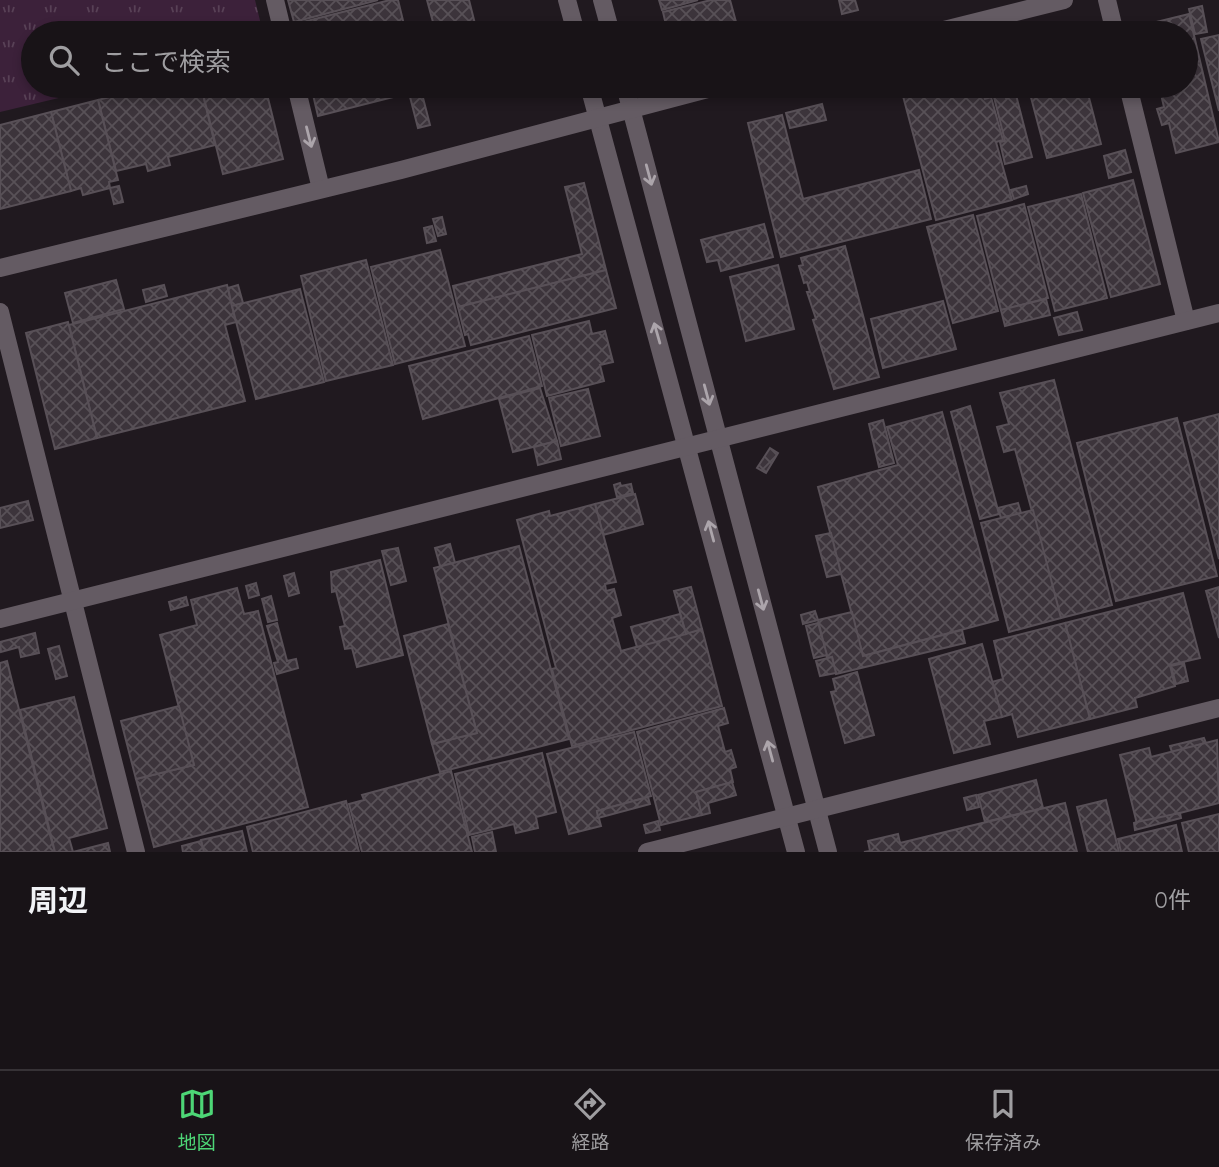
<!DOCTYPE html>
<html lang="ja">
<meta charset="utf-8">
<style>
:root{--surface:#181317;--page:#252024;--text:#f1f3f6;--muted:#9f9ea1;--line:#363236;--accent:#4dd676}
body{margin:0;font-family:Quicksand,"Noto Sans JP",sans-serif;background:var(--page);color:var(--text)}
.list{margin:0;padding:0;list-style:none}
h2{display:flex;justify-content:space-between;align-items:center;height:91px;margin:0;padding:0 28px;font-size:30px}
h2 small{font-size:23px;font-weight:400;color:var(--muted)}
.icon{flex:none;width:38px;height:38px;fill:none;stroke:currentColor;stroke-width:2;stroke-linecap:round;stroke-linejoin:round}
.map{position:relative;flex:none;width:1219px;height:852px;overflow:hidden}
.search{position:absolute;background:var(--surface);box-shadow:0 4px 10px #0003;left:21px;right:21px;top:21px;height:77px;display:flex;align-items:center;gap:18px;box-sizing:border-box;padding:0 24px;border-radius:38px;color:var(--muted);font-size:26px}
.sheet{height:217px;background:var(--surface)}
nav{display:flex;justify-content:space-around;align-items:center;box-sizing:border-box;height:98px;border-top:2px solid var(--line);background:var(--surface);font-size:19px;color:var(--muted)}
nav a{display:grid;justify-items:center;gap:4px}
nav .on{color:var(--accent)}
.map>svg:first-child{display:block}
</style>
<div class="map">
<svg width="1219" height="852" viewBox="0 0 1219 852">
<defs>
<pattern id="park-tufts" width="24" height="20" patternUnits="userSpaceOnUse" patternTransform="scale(1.75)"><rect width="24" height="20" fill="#3c213a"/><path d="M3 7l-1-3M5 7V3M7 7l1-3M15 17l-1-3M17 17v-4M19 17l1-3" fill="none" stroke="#584156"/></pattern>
<pattern id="building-cross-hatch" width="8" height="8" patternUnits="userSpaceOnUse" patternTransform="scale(1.75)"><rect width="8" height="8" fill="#3c343b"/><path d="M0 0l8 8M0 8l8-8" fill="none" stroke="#585157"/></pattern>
</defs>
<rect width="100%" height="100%" fill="#20191f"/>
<!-- park -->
<path fill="url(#park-tufts)" d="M0 0H255L263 33H33V86H109L0 112Z"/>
<!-- building -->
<g fill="url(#building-cross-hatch)" stroke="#585057" stroke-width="2">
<path d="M288 0H378L294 22Z"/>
<path d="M390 0H398L406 33H297L295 24Z"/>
<path d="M427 0H469L475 24 436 33Z"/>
<path d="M659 0H698L662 10Z"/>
<path d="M711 0H730L739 33H659V31L667 29 663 12Z"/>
<path d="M839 0H855L858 10 842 14Z"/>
<path d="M1202 6 1207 32 1195 34 1189 9Z"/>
<path d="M1189 14 1219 142 1176 153 1169 123 1162 125 1157 109 1164 107 1159 86H1186V33H1146L1144 25Z"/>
<path d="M1219 35V111L1201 39Z"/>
<path d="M153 86H201L215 145 168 157 170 165 148 171 146 164 116 171 98 100Z"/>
<path d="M201 86H265L283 159 223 174Z"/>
<path d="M311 86H420L421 90 318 116Z"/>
<path d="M942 86H982L985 99 991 97 1003 140 996 142 1012 200 936 220 903 96Z"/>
<path d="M1028 86H1086L1101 144 1047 158Z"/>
<path d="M421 90 430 125 418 128 409 93Z"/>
<path d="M1005 95 1006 98 1016 95 1032 157 1005 164 1000 142 1005 141 994 97Z"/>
<path d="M98 100 118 180 109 182 110 188 83 195 81 188 71 191 51 112Z"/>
<path d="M822 104 826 120 790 128 786 113Z"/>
<path d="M51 112 71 191 0 209V125Z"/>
<path d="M782 115 803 199 919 170 931 219 781 257 748 123Z"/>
<path d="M1125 150 1131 172 1109 178 1104 156Z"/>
<path d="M1133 180 1160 284 1111 297 1083 193Z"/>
<path d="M584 183 606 270 458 307 453 286 582 254 565 187Z"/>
<path d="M119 186 123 202 114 204 110 188Z"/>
<path d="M1026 186 1028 194 1014 199 1011 190Z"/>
<path d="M1081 194 1107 298 1055 311 1028 207Z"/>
<path d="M1024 204 1048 298 1001 310 977 216Z"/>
<path d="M973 215 998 311 953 323 927 227Z"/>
<path d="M442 217 446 234 438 236 433 219Z"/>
<path d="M764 224 773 257 721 271 718 260 707 262 701 240Z"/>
<path d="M432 226 436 241 427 243 424 228Z"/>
<path d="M845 246 879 377 834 389 813 320 816 319 807 292H810L807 282 804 283 799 266 803 265 801 258Z"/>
<path d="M440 250 465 346 395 364 371 267Z"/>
<path d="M366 260 393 365 326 381 301 276Z"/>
<path d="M778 265 794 329 746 341 730 277Z"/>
<path d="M606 270 616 308 471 345 468 334 465 335 458 307Z"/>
<path d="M116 280 124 309 73 323 65 293Z"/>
<path d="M164 285 167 296 146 302 143 290Z"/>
<path d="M227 285 236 322 225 325 245 401 97 438 69 325Z"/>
<path d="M238 285 243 303 232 306 228 288Z"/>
<path d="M300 289 324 382 256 399 232 306Z"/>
<path d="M1046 299 1050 315 1005 326 1001 310Z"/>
<path d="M943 301 956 349 883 368 871 319Z"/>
<path d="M1077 312 1082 330 1059 335 1054 318Z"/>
<path d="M589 321 592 334 605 331 613 362 600 365 604 381 547 396 532 335Z"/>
<path d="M68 322 97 438 55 449 26 333Z"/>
<path d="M529 336 542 386 423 419 409 366Z"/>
<path d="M1054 380 1112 605 1061 618 1015 449 1004 452 997 427 1009 424 1000 393Z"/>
<path d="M540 388 557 441 513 452 499 399Z"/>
<path d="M588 389 600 436 561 446 549 398Z"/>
<path d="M970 406 999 514 980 519 951 412Z"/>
<path d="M942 412 998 620 863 656 818 487 898 465 887 427Z"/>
<path d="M1219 414V559L1184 423Z"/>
<path d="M1177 418 1217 576 1116 601 1077 443Z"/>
<path d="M883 420 894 463 879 467 869 424Z"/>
<path d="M557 441 561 459 538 465 534 447Z"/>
<path d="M770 448 778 453 766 473 757 468Z"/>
<path d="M620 483 621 486 631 484 633 493 617 497 614 485Z"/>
<path d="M635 494 643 524 603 535 595 504Z"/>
<path d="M28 501 33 520 0 528V508Z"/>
<path d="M1018 503 1021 513 1001 518 998 508Z"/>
<path d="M595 504 616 582 605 584 606 591 614 589 621 615 612 618 621 651 702 629 722 706 572 746 552 669 556 668 517 520 549 511 550 516Z"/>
<path d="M1033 510 1061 618 1009 632 981 523Z"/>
<path d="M831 533 841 574 827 577 816 536Z"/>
<path d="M450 544 455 563 440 566 435 548Z"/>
<path d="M519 546 569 739 440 772 432 744 477 733 434 568Z"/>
<path d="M398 548 406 581 391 585 382 551Z"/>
<path d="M380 560 403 655 357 667 352 648 345 649 340 627 345 626 336 591 332 592 331 572Z"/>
<path d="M294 573 299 593 289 596 284 576Z"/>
<path d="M256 583 259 595 249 598 246 586Z"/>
<path d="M691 587 702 629 686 634 674 591Z"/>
<path d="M1219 587V638L1206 591Z"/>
<path d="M237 588 244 614 258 611 308 807 154 847 136 779 194 765 160 635 197 625 191 600Z"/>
<path d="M1183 593 1200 658 1170 665 1175 686 1135 698 1137 707 1090 719 1065 623Z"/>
<path d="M271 596 277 620 268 622 262 599Z"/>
<path d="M186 597 188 605 171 610 169 602Z"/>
<path d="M815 611 818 620 803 624 801 615Z"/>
<path d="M852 612 863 656 962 630 965 643 836 674 832 657 827 658 818 620Z"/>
<path d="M680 614 686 634 637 647 631 627Z"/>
<path d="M277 623 287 661 296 659 298 668 277 674 274 663 278 662 267 626Z"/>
<path d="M818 623 827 655 814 658 806 626Z"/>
<path d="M1065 623 1090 719 1018 737 1012 714 1002 717 992 682 1003 679 994 641Z"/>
<path d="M448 624 477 733 432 744 404 636Z"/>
<path d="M35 633 39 653 21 657 19 647 1 652 0 642Z"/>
<path d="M982 644 1002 717 984 721 990 744 954 753 929 659Z"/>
<path d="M59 646 67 676 56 679 48 649Z"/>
<path d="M832 657 836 673 820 676 816 661Z"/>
<path d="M7 661 50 835 55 852H0V663Z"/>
<path d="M1184 663 1188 681 1176 684 1171 666Z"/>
<path d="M857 672 874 735 845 743 831 692 836 691 833 679Z"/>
<path d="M74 697 107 828 69 838 73 852H55L20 710Z"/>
<path d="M179 706 194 765 136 779 121 721Z"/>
<path d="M724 708 728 723 718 726 725 752 731 750 736 767 730 769 733 782 696 792 702 815 661 825 637 732Z"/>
<path d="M634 732 651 796 597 811 601 826 569 834 547 754Z"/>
<path d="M1204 738 1206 743 1172 752 1170 746Z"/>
<path d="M1217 740 1219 803 1137 824 1120 755 1149 748 1151 757Z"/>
<path d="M542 753 556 812 536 817 538 828 516 833 514 824 469 835 455 774Z"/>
<path d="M451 771 472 852H362L349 804 364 800 362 795Z"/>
<path d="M1036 780 1043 808 985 822 978 795Z"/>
<path d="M732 782 736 795 708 803 710 813 702 815 696 792Z"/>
<path d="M976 795 979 807 967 810 964 798Z"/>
<path d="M648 797 650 804 598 818 597 811Z"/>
<path d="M1106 800 1119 852H1088L1077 807Z"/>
<path d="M346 801 359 852H253L247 827Z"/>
<path d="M1065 803 1077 852H864L870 851 868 841 898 834 900 843Z"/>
<path d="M1180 813 1181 818 1135 830 1134 823 1137 822Z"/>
<path d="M1219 814V852H1189L1182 823Z"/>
<path d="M658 821 660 830 646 833 644 825Z"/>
<path d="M1176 825 1182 852H1121L1118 839Z"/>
<path d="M242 831 247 852H204L201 840Z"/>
<path d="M492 832 496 852H475L472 837Z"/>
<path d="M201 841 204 852H183L182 846Z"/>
<path d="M108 843 110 852H71H73Z"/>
</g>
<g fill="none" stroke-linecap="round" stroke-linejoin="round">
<!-- tertiary -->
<g stroke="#645b63" stroke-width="18">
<path d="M275 0 283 33"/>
<path d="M567 0 576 33"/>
<path d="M602 0 611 33"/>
<path d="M1107 0 1115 33"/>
<path d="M932 33 1064 0"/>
<path d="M296 86 321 189"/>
<path d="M589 86 796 852"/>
<path d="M625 86 828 852"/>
<path d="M1128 86 1186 321"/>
<path d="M0 268 401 170 719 86"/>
<path d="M0 312 136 852"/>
<path d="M0 619 1219 313"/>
<path d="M647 852 1219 708"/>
</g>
</g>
<!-- one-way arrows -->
<defs><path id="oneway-shaft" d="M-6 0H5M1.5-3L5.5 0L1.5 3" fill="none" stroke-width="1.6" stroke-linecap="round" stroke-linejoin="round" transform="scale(1.75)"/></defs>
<g stroke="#aca5ab">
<use href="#oneway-shaft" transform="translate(309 137) rotate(76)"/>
<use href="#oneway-shaft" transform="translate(649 175) rotate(75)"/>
<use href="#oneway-shaft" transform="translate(657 333) rotate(-106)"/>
<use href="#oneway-shaft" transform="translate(707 395) rotate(75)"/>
<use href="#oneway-shaft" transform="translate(711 531) rotate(-105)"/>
<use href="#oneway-shaft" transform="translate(761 600) rotate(75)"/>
<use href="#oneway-shaft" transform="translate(770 751) rotate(-105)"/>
</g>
</svg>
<div class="search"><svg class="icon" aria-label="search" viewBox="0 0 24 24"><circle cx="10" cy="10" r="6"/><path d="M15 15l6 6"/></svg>ここで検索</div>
</div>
<section class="sheet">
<h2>周辺<small>0件</small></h2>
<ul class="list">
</ul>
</section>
<nav>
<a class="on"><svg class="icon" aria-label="map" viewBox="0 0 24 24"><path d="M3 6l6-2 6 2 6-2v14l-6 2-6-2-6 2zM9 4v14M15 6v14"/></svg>地図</a>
<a><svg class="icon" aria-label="directions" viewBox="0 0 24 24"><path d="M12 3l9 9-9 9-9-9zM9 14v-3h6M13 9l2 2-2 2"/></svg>経路</a>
<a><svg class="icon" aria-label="saved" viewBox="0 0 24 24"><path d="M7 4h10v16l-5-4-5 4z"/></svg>保存済み</a>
</nav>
